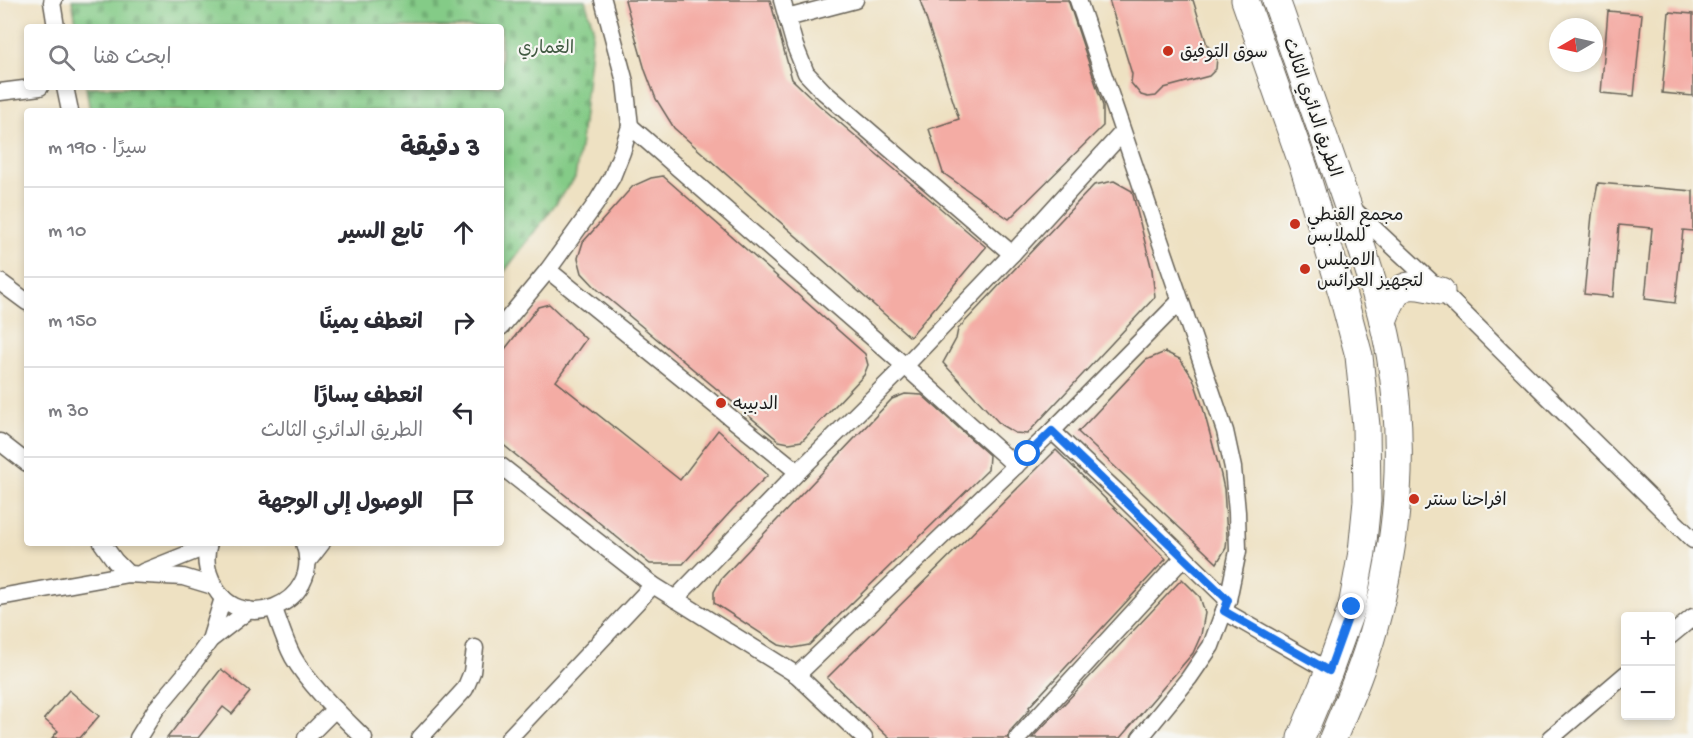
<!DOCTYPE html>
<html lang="ar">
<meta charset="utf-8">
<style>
:root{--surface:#fff;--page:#f7f7f7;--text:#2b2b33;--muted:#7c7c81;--line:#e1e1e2}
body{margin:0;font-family:"Gochi Hand","Playpen Sans Arabic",sans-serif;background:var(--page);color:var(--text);direction:rtl}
.controls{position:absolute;right:18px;bottom:18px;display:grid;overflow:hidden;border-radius:6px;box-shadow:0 3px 9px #0003}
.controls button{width:54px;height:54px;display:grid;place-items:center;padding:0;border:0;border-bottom:2px solid var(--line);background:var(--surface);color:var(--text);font:30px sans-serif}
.compass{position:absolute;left:1549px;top:18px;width:54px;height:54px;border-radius:50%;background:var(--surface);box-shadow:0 3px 9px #0003;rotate:261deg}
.stop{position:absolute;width:18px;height:18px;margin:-14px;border:4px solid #1a73e8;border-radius:50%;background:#fff}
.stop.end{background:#1a73e8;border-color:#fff;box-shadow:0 2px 6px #0008}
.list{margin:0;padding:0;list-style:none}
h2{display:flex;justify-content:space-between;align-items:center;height:78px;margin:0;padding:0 24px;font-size:26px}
h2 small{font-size:20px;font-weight:400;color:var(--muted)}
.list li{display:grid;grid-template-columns:39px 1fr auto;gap:18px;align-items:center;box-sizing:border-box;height:90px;padding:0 24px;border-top:2px solid var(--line)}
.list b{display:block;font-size:22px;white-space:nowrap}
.list p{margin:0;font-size:20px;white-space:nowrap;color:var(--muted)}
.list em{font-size:20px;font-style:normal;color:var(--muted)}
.icon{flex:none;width:33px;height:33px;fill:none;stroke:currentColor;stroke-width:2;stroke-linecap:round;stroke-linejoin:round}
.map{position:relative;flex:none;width:1693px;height:738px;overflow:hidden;direction:ltr}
.search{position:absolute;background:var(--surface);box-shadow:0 3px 9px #0003;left:24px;top:24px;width:480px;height:66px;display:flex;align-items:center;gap:15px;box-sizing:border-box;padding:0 21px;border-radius:6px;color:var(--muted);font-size:22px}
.panel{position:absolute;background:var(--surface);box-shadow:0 3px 9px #0003;left:24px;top:108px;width:480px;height:438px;border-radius:6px;direction:rtl}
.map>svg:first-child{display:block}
</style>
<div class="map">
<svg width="1693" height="738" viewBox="0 0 1693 738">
<defs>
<pattern id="cemetery-stones" width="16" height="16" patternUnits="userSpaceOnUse" patternTransform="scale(1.5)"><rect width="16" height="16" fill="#84cb87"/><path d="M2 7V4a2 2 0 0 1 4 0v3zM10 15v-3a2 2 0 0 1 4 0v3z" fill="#71ae74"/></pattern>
</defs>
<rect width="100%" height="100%" fill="#f6f6f2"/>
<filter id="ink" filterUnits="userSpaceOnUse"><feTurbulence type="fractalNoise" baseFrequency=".0167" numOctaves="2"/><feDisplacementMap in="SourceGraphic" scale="12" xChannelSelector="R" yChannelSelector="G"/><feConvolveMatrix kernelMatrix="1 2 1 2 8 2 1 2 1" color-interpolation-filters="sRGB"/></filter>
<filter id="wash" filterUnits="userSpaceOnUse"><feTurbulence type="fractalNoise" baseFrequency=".008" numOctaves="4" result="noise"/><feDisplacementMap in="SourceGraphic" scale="24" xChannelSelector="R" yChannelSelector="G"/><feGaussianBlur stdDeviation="1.35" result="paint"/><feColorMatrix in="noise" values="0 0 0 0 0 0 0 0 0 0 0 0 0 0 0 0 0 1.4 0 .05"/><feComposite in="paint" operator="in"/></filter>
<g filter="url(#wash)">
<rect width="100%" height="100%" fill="#eee1c2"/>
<!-- cemetery -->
<path fill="url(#cemetery-stones)" stroke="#507452" stroke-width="1.5" d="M72 0H585L593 27 581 141 575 178 501 276V111H90L86 87H501V27H77Z"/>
<g id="blocks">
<!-- building -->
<g fill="#f4aca4">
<path d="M625 0H770L792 79 819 105 986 247 910 337 674 128 656 99 645 70Z"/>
<path d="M920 0H1068L1103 106V126L1009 219 943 173 929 129 959 119Z"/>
<path d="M1109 0H1193L1207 45 1217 57 1216 69 1209 76 1164 88 1156 96 1148 97 1141 95 1131 83 1132 74Z"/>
<path d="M1608 11 1642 14 1634 96 1601 93Z"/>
<path d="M1669 12 1693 14V96L1662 93Z"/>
<path d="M663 176 865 354 868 365 864 375 802 441 789 443 779 441 597 289 582 273 578 258 583 242 633 186 651 178Z"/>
<path d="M1114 181 1132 191 1152 270 1155 297 1027 434 1015 433 1001 425 943 363 956 339 958 329 1094 185Z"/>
<path d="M1598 183 1693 191V231L1683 230 1675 303 1645 299 1652 228 1619 225 1613 297 1584 294 1592 215Z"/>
<path d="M549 304 586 339 556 381 680 480 718 430 768 475 733 509 683 564H650L501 443V354L538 307Z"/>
<path d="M1165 352 1180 359 1193 378 1203 408 1221 475 1224 489 1227 536 1226 548 1217 563 1078 432 1146 360Z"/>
<path d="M905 394 922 395 989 455 988 470 809 645 793 648 779 645 714 603V592L721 579 892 399Z"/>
<path d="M1056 450 1166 559 1029 707 1030 709 1010 731 1008 738H889L827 678Z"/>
<path d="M1182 579 1200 597 1205 613 1201 635 1193 653 1120 738H1032Z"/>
<path d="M221 669 250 692 232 714 223 707 198 738H167Z"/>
<path d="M69 690 99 716 80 738H52L58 731 44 719Z"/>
</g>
</g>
</g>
<g filter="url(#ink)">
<use href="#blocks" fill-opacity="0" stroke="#666156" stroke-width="1.5"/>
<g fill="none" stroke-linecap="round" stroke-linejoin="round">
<!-- minor casing -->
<g stroke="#666156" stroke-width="19">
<g id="minor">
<path d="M54 0 52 2 56 27"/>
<path d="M782 0 795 46 806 73 824 92 1012 254"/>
<path d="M1078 0 1225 431 1233 468 1237 512 1238 551 1228 600 1211 646 1189 678 1140 738"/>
<path d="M787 18 855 0"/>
<path d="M65 87 70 111"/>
<path d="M0 92 40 87"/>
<path d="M630 126 905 366 1016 466"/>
<path d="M1352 208 1441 291 1693 540"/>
<path d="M548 270 798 472"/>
<path d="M0 282 27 302"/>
<path d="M501 327 548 270 595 205 612 177 622 152 630 126 625 82 603 0"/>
<path d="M1052 431 1116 491 1228 600"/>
<path d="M0 442 27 463"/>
<path d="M501 466 653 585 797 675 864 738"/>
<path d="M102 543 115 561 128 574"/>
<path d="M209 543C205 555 206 568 211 579 234 640 326 605 304 543"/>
<path d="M308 561 322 543"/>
<path d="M143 572 208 546"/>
<path d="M0 597 128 574 183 577 213 586"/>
<path d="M675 599 798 472 905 366 1012 254 1122 133"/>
<path d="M274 609C280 625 285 642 293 657 309 685 341 715 364 738"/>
<path d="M1224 611 1329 671"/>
<path d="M1670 636 1693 617"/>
<path d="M210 640 223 598"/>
<path d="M797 675 1052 431 1180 301"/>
<path d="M138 738 156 709 187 672 210 640 249 610"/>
<path d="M306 738 335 709"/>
<path d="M420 738 465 689 472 672 475 648"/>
<path d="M509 738 653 585"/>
<path d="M1018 738 1184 557"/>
<path d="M1551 738 1626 674"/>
</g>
</g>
<!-- primary casing -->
<g stroke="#666156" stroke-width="29">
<g id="primary">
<path d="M1245 0 1304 168 1343 296 1359 356 1366 426 1367 501 1362 552 1352 607 1329 671 1301 738"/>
<path d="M1276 0C1295 54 1314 108 1333 163 1354 225 1378 289 1390 354 1398 399 1400 447 1397 494 1395 535 1385 588 1374 628 1364 665 1348 702 1333 738"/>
<path d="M1383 321C1397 285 1401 280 1441 291"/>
</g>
</g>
<!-- minor -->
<use href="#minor" stroke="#fff" stroke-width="16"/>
<!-- primary -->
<use href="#primary" stroke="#fff" stroke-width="27"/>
</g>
</g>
<g fill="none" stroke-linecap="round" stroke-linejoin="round" filter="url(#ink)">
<!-- route -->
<path stroke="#1a73e8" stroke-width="8" d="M1028 454 1052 431 1228 600 1224 611 1329 671 1352 607"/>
</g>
<!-- markers -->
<g fill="#c8321e" stroke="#f6f6f2" stroke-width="2">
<circle cx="1168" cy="51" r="6"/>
<circle cx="1295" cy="224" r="6"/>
<circle cx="1305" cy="269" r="6"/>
<circle cx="721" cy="403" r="6"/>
<circle cx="1414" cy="499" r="6"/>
</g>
<g text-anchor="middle" stroke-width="4.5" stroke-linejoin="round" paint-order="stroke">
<!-- park labels -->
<g font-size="18" fill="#405941" stroke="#f6f6f2">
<text x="546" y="53">الغماري</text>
</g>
<!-- poi labels -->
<g font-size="18" fill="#1c1c1c" stroke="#f6f6f2" text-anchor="start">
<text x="1180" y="57">سوق التوفيق</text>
<text x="1307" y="220">مجمع القنطي<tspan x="1307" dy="21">للملابس</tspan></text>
<text x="1317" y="265">الاميلس<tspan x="1317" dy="21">لتجهيز العرائس</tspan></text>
<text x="733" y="409">الدبيبه</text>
<text x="1426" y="505">افراحنا سنتر</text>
</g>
<!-- street labels -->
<g font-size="18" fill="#1c1c1c" stroke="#f6f6f2">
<text transform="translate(1313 107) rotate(71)" y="6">الطريق الدائري الثالث</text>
</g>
</g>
</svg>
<div class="controls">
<button>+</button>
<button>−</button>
</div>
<svg class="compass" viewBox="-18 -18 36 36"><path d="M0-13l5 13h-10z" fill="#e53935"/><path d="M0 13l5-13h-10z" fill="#7c7c81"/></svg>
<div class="stop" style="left:1028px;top:454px"></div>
<div class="stop end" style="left:1352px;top:607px"></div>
<div class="search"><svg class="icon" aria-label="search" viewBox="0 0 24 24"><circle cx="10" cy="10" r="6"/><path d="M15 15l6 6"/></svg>ابحث هنا</div>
<section class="panel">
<h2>3 دقيقة<small>سيرًا · 190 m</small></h2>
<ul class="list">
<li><svg class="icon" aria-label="ahead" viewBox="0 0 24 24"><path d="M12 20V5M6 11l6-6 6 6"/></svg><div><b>تابع السير</b></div><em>10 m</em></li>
<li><svg class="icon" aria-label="right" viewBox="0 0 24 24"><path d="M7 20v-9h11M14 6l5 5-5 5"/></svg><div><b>انعطف يمينًا</b></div><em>150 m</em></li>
<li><svg class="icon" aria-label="left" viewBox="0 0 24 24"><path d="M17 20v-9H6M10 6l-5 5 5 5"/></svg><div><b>انعطف يسارًا</b><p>الطريق الدائري الثالث</p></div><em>30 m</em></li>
<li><svg class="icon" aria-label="arrive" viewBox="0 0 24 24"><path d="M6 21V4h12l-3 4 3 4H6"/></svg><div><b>الوصول إلى الوجهة</b></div></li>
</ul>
</section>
</div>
